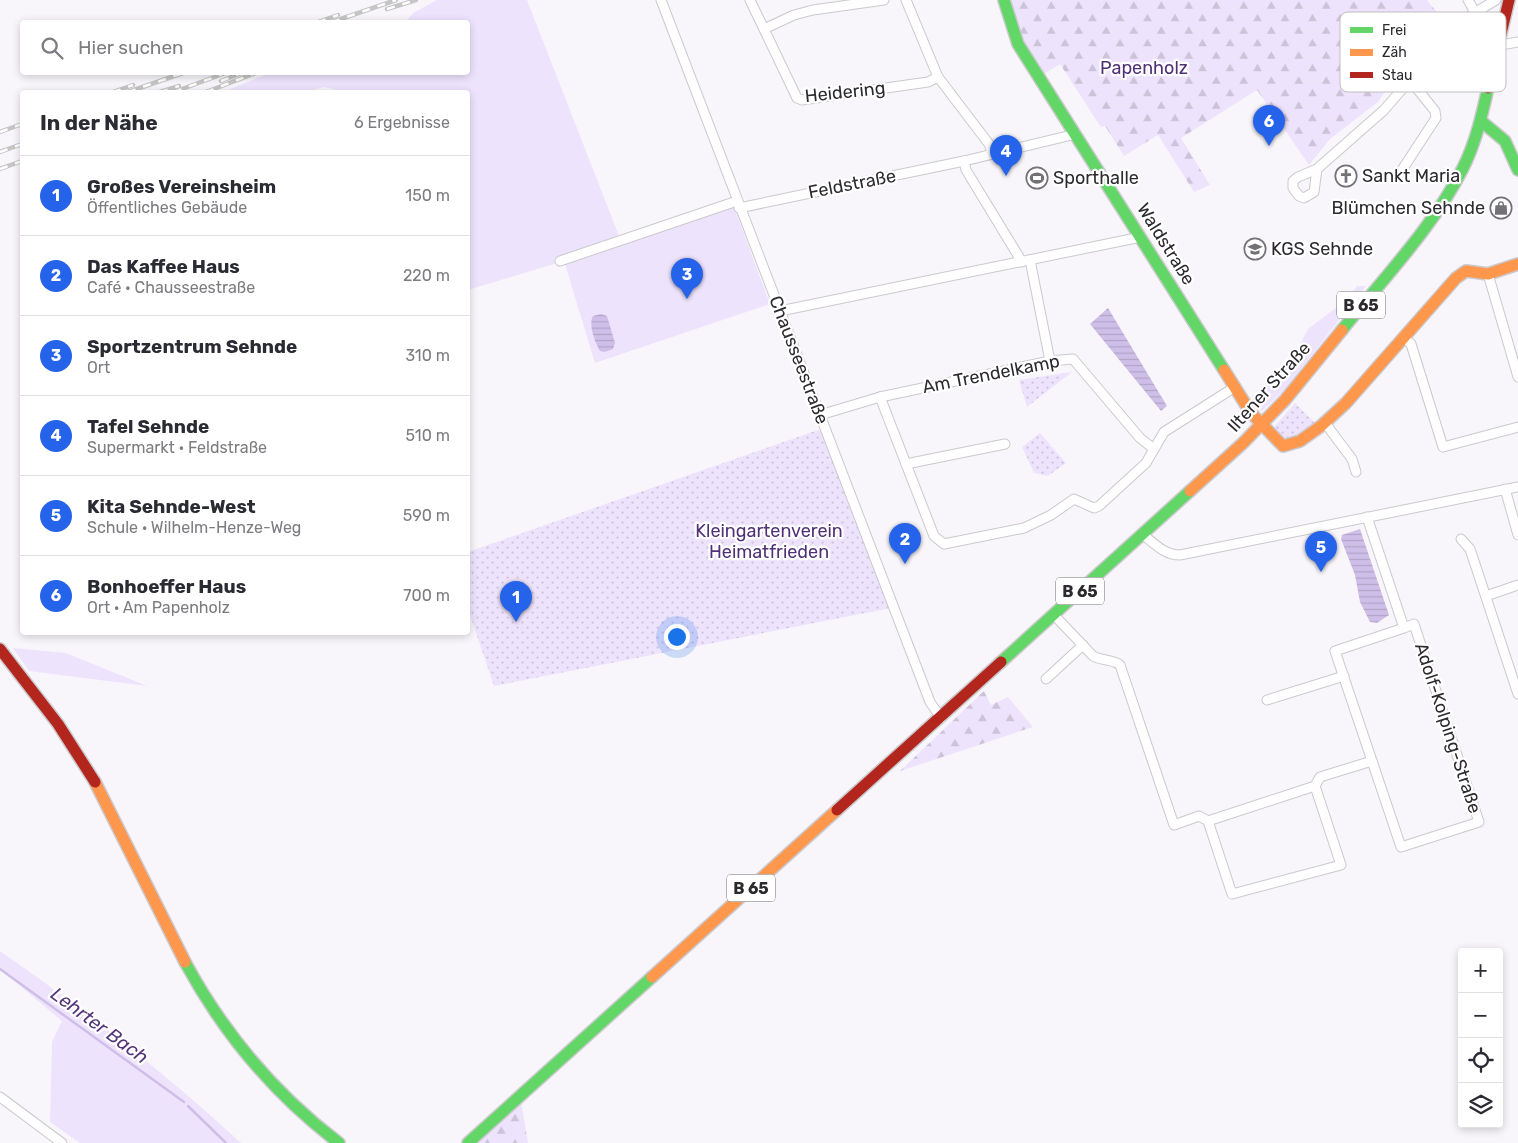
<!DOCTYPE html>
<html lang="de">
<meta charset="utf-8">
<style>
:root{--surface:#fff;--page:#f2f2f3;--text:#2b2b33;--muted:#7c7c81;--line:#e1e1e2;--accent:#2563eb}
body{margin:0;font-family:Rubik,sans-serif;background:var(--page);color:var(--text)}
.controls{position:absolute;right:15px;bottom:15px;display:grid;overflow:hidden;border-radius:5px;box-shadow:0 2px 8px #0003}
.controls button{width:45px;height:45px;display:grid;place-items:center;padding:0;border:0;border-bottom:1px solid var(--line);background:var(--surface);color:var(--text);font:25px sans-serif}
.you{position:absolute;left:676px;top:636px;width:18px;height:18px;margin:-12px;border:4px solid #fff;border-radius:50%;background:#1a73e8;box-shadow:0 0 0 8px #1a73e833}
.badge{display:grid;place-items:center;width:32px;height:32px;border-radius:50%;background:var(--accent);color:#fff;font-size:16px;font-weight:700}
.pin{position:absolute;translate:-50% -41px;filter:drop-shadow(0 1px 2px #0008)}
.pin::after{content:'';position:absolute;top:26px;width:18px;height:15px;background:inherit;clip-path:polygon(0 0,100% 0,50% 100%)}
.list{margin:0;padding:0;list-style:none}
h2{display:flex;justify-content:space-between;align-items:center;height:65px;margin:0;padding:0 20px;font-size:21px}
h2 small{font-size:16px;font-weight:400;color:var(--muted)}
.list li{display:grid;grid-template-columns:32px 1fr auto;gap:15px;align-items:center;box-sizing:border-box;height:80px;padding:0 20px;border-top:1px solid var(--line)}
.list b{display:block;font-size:19px;white-space:nowrap}
.list p{margin:0;font-size:16px;white-space:nowrap;color:var(--muted)}
.list em{font-size:16px;font-style:normal;color:var(--muted)}
.icon{flex:none;width:28px;height:28px;fill:none;stroke:currentColor;stroke-width:2;stroke-linecap:round;stroke-linejoin:round}
.map{position:relative;flex:none;width:1518px;height:1143px;overflow:hidden}
.search{position:absolute;background:var(--surface);box-shadow:0 2px 8px #0003;left:20px;top:20px;width:450px;height:55px;display:flex;align-items:center;gap:12px;box-sizing:border-box;padding:0 18px;border-radius:5px;color:var(--muted);font-size:19px}
.panel{position:absolute;background:var(--surface);box-shadow:0 2px 8px #0003;left:20px;top:90px;width:450px;height:545px;border-radius:5px}
.map>svg:first-child{display:block}
</style>
<div class="map">
<svg width="1518" height="1143" viewBox="0 0 1518 1143">
<defs>
<pattern id="forest-firs" width="22" height="20" patternUnits="userSpaceOnUse" patternTransform="scale(1.25)"><rect width="22" height="20" fill="#eee3fd"/><path d="M5 1l3.5 6h-7zM16 11l3.5 6h-7z" fill="#ccc3d9"/></pattern>
<pattern id="park-dots" width="8" height="8" patternUnits="userSpaceOnUse" patternTransform="scale(1.25)"><rect width="8" height="8" fill="#eee3fd"/><path d="M2 2h.1M6 6h.1" fill="none" stroke="#ccc3d9" stroke-width="1.8" stroke-linecap="round"/></pattern>
<pattern id="water-rules" width="6" height="5" patternUnits="userSpaceOnUse" patternTransform="scale(1.25)"><rect width="6" height="5" fill="#cfbfe8"/><path d="M0 2.5h6" fill="none" stroke="#b2a4c7"/></pattern>
</defs>
<rect width="100%" height="100%" fill="#f8f6fb"/>
<!-- grass -->
<g fill="#eee3fd">
<path d="M437 0H527L621 241 734 207 770 304 595 363 564 261 468 290V92H345L324 87 305 92H223L270 73 468 72V22H408L407 20 413 13Z"/>
<path d="M1357 286H1366L1285 389 1262 411 1256 410 1250 402 1277 374 1281 367 1299 346 1308 329 1349 298Z"/>
<path d="M13 648 66 653 147 686 29 671Z"/>
<path d="M0 951C85 1010 165 1073 241 1143H80L50 1122 52 1042 62 1021 0 969Z"/>
</g>
<!-- forest -->
<g fill="url(#forest-firs)">
<path d="M1009 0H1427L1444 21 1428 37 1424 35 1378 102 1330 139 1309 165 1257 90 1181 138 1210 185 1194 192 1158 135 1124 156 1105 126 1101 127 1060 64 1044 74 1021 38Z"/>
<path d="M984 691 991 705 1008 697 1033 727 900 771Z"/>
<path d="M521 1101 528 1143H477Z"/>
</g>
<!-- park -->
<g fill="url(#park-dots)">
<path d="M1072 372 1027 407 1019 380Z"/>
<path d="M1295 403 1316 424 1290 444 1274 432 1275 426Z"/>
<path d="M821 429 891 608 494 686 468 609V552Z"/>
<path d="M1040 433 1066 463 1048 476 1034 473 1022 447Z"/>
</g>
<!-- water -->
<g fill="url(#water-rules)">
<path d="M1108 308 1167 406 1161 411 1090 324Z"/>
<path d="M601 314 607 316 615 343 613 349 605 352 600 351C595 343 588 324 593 316Z"/>
<path d="M1360 529 1389 615 1377 623 1370 622 1360 602 1355 575 1341 539 1342 535Z"/>
</g>
<g fill="none" stroke-linecap="round" stroke-linejoin="round">
<!-- stream -->
<g stroke="#cfbfe8" stroke-width="2.5">
<path d="M0 969 184 1102"/>
<path d="M188 1106 226 1143"/>
</g>
<!-- street casing -->
<g stroke="#cbc9cd" stroke-width="11">
<g id="street">
<path d="M661 0 930 702 941 718"/>
<path d="M750 0 797 98 802 100 928 82 938 77"/>
<path d="M906 0 938 77 989 144 993 154"/>
<path d="M1468 0 1475 12"/>
<path d="M764 29 794 15 813 10 884 0"/>
<path d="M1439 37 1482 63 1494 67"/>
<path d="M1499 42 1507 44 1518 42"/>
<path d="M964 161 966 170 1022 262"/>
<path d="M1317 169 1314 192 1304 198 1299 196 1293 188V181L1298 177 1317 169 1384 110 1410 80 1439 37 1448 29 1496 0"/>
<path d="M1398 176 1436 118 1435 111 1410 80"/>
<path d="M739 208 964 161 1076 134"/>
<path d="M1030 260 1050 361"/>
<path d="M560 261 737 201"/>
<path d="M1488 274 1518 377"/>
<path d="M780 311 1141 237"/>
<path d="M1404 338 1411 344 1443 447 1518 427"/>
<path d="M880 397 934 536 944 544 1024 528 1051 515 1074 499 1094 508 1099 506 1146 463 1164 432 1235 387"/>
<path d="M820 415 880 397 1050 361 1073 359 1140 438 1154 449"/>
<path d="M1325 423 1352 459 1356 472"/>
<path d="M906 464 1005 444"/>
<path d="M1505 489 1518 535"/>
<path d="M1367 517 1404 628 1414 624 1479 822 1401 847 1335 651 1404 628"/>
<path d="M1142 534C1154 543 1164 555 1180 555L1518 487"/>
<path d="M1461 539 1470 549 1518 694"/>
<path d="M1486 596 1518 585"/>
<path d="M1054 615 1093 656C1102 661 1112 659 1120 665L1174 825 1199 816 1208 821 1315 786 1320 777 1372 761"/>
<path d="M1046 679 1083 645"/>
<path d="M1267 700 1344 676"/>
<path d="M1208 821 1232 894 1341 865 1315 786"/>
<path d="M0 1097 62 1143"/>
</g>
</g>
<!-- fast casing -->
<g stroke="#cbc9cd" stroke-width="14">
<g id="fast">
<path d="M1004 0 1018 44 1224 370"/>
<path d="M1481 121 1505 141 1518 170"/>
<path d="M1342 330C1383 279 1434 226 1463 168 1476 142 1482 115 1488 88"/>
<path d="M1001 662 1190 491"/>
<path d="M185 962C224 1034 273 1093 339 1143"/>
<path d="M468 1143 652 977"/>
</g>
</g>
<!-- slow casing -->
<g stroke="#cbc9cd" stroke-width="14">
<g id="slow">
<path d="M1224 370 1251 413 1283 446 1300 441 1321 426 1346 403 1456 278 1466 271 1488 274 1518 264"/>
<path d="M1190 491 1243 443 1285 400 1342 330"/>
<path d="M95 782 185 962"/>
<path d="M652 977 837 810"/>
</g>
</g>
<!-- jam casing -->
<g stroke="#cbc9cd" stroke-width="14">
<g id="jam">
<path d="M1488 88 1509 0"/>
<path d="M0 649 58 724 95 782"/>
<path d="M837 810 1001 662"/>
</g>
</g>
<!-- street -->
<use href="#street" stroke="#fefefe" stroke-width="9"/>
<!-- fast -->
<use href="#fast" stroke="#63d668" stroke-width="11"/>
<!-- slow -->
<use href="#slow" stroke="#ff974d" stroke-width="11"/>
<!-- jam -->
<use href="#jam" stroke="#b3261e" stroke-width="11"/>
<!-- rail casing -->
<g stroke="#c5c5c5" stroke-width="4.5">
<g id="rail">
<path d="M387 9 416 0"/>
<path d="M318 22 338 15"/>
<path d="M332 22 396 0"/>
<path d="M221 81 244 72"/>
<path d="M113 92 133 85"/>
<path d="M128 92 186 72"/>
<path d="M160 92 179 86"/>
<path d="M174 92 228 72"/>
<path d="M206 92 258 72"/>
<path d="M0 132 22 124"/>
<path d="M0 152 22 144"/>
<path d="M0 169 22 161"/>
</g>
</g>
<!-- rail -->
<use href="#rail" stroke="#fff" stroke-width="2.5" stroke-dasharray="8" stroke-linecap="butt"/>
</g>
<!-- icons -->
<defs>
<g id="church-ring" transform="scale(1.125)"><circle r="9.5" fill="#fff" stroke="#737176" stroke-width="1.5"/><path d="M-1.2-6h2.4v3.5h3.3v2.4h-3.3V6h-2.4V-.1h-3.3v-2.4h3.3Z" fill="#737176"/></g>
<g id="stadium-ring" transform="scale(1.125)"><circle r="9.5" fill="#fff" stroke="#737176" stroke-width="1.5"/><path d="M0-5a6.5 5 0 1 0 0 10a6.5 5 0 1 0 0-10ZM-3.5-1.8h7v3.6h-7Z" fill="#737176"/></g>
<g id="shop-ring" transform="scale(1.125)"><circle r="9.5" fill="#fff" stroke="#737176" stroke-width="1.5"/><path d="M-5-2.5h2.3a2.7 3.5 0 0 1 5.4 0H5L5.5 6h-11ZM-1.5-2.5h3a1.5 2.3 0 0 0-3 0Z" fill="#737176"/></g>
<g id="school-ring" transform="scale(1.125)"><circle r="9.5" fill="#fff" stroke="#737176" stroke-width="1.5"/><path d="M0-5L7-2L0 1L-7-2ZM-4 1L0 2.5L4 1V4Q0 6-4 4Z" fill="#737176"/></g>
</defs>
<g fill-rule="evenodd">
<use href="#church-ring" x="1346" y="176"/>
<use href="#stadium-ring" x="1037" y="178"/>
<use href="#shop-ring" x="1501" y="208"/>
<use href="#school-ring" x="1255" y="249"/>
</g>
<g text-anchor="middle" stroke-width="4.5" stroke-linejoin="round" paint-order="stroke">
<!-- shield labels -->
<g fill="#fff" stroke="#6b6a6d" stroke-width="1">
<rect x="1337" y="291.5" width="48" height="27" rx="4"/>
<rect x="1056" y="577.5" width="48" height="27" rx="4"/>
<rect x="727" y="874.5" width="48" height="27" rx="4"/>
</g>
<g font-size="16" font-weight="bold" fill="#2c2a2e">
<text x="1361" y="311">B 65</text>
<text x="1080" y="597">B 65</text>
<text x="751" y="894">B 65</text>
</g>
<!-- park labels -->
<g font-size="18" fill="#503175" stroke="#fff">
<text x="1144" y="74">Papenholz</text>
<text x="769" y="537">Kleingartenverein<tspan x="769" dy="21">Heimatfrieden</tspan></text>
</g>
<!-- street labels -->
<g font-size="18" fill="#2c2a2e" stroke="#fff">
<text transform="translate(845 92) rotate(-6)" y="6">Heidering</text>
<text transform="translate(852 184) rotate(-11)" y="6">Feldstraße</text>
<text transform="translate(1166 244) rotate(58)" y="6">Waldstraße</text>
<text transform="translate(799 360) rotate(69)" y="6">Chausseestraße</text>
<text transform="translate(991 374) rotate(-11)" y="6">Am Trendelkamp</text>
<text transform="translate(1269 387) rotate(-48)" y="6">Iltener Straße</text>
<text transform="translate(1448 728) rotate(72)" y="6">Adolf-Kolping-Straße</text>
</g>
<!-- poi labels -->
<g font-size="18" fill="#2c2a2e" stroke="#fff" text-anchor="start">
<text x="1362" y="182">Sankt Maria</text>
<text x="1053" y="184">Sporthalle</text>
<text x="1485" y="214" text-anchor="end">Blümchen Sehnde</text>
<text x="1271" y="255">KGS Sehnde</text>
</g>
<!-- water labels -->
<g font-size="19" font-style="italic" fill="#543479" stroke="#fff">
<text transform="translate(100 1025) rotate(36)" y="7">Lehrter Bach</text>
</g>
</g>
<!-- legend -->
<rect x="1340" y="12" width="166" height="80" rx="8" fill="#fff" stroke="#c0bfc0" stroke-width="1"/>
<rect x="1350" y="27" width="23" height="6" fill="#63d668"/>
<rect x="1350" y="49" width="23" height="7" fill="#ff974d"/>
<rect x="1350" y="72" width="23" height="6" fill="#b3261e"/>
<g font-size="14" fill="#2c2a2e">
<text x="1382" y="35">Frei</text>
<text x="1382" y="57">Zäh</text>
<text x="1382" y="80">Stau</text>
</g>
</svg>
<div class="controls">
<button>+</button>
<button>−</button>
<button><svg class="icon" aria-label="locate" viewBox="0 0 24 24"><circle cx="12" cy="12" r="6"/><path d="M12 2v4M12 18v4M2 12h4M18 12h4"/></svg></button>
<button><svg class="icon" aria-label="layers" viewBox="0 0 24 24"><path d="M12 4l9 5-9 5-9-5zM3 14l9 5 9-5"/></svg></button>
</div>
<div class="you"></div>
<div class="pin badge" style="left:516px;top:622px">1</div>
<div class="pin badge" style="left:905px;top:564px">2</div>
<div class="pin badge" style="left:687px;top:299px">3</div>
<div class="pin badge" style="left:1006px;top:176px">4</div>
<div class="pin badge" style="left:1321px;top:572px">5</div>
<div class="pin badge" style="left:1269px;top:146px">6</div>
<div class="search"><svg class="icon" aria-label="search" viewBox="0 0 24 24"><circle cx="10" cy="10" r="6"/><path d="M15 15l6 6"/></svg>Hier suchen</div>
<section class="panel">
<h2>In der Nähe<small>6 Ergebnisse</small></h2>
<ul class="list">
<li><span class="badge">1</span><div><b>Großes Vereinsheim</b><p>Öffentliches Gebäude</p></div><em>150 m</em></li>
<li><span class="badge">2</span><div><b>Das Kaffee Haus</b><p>Café · Chausseestraße</p></div><em>220 m</em></li>
<li><span class="badge">3</span><div><b>Sportzentrum Sehnde</b><p>Ort</p></div><em>310 m</em></li>
<li><span class="badge">4</span><div><b>Tafel Sehnde</b><p>Supermarkt · Feldstraße</p></div><em>510 m</em></li>
<li><span class="badge">5</span><div><b>Kita Sehnde-West</b><p>Schule · Wilhelm-Henze-Weg</p></div><em>590 m</em></li>
<li><span class="badge">6</span><div><b>Bonhoeffer Haus</b><p>Ort · Am Papenholz</p></div><em>700 m</em></li>
</ul>
</section>
</div>
